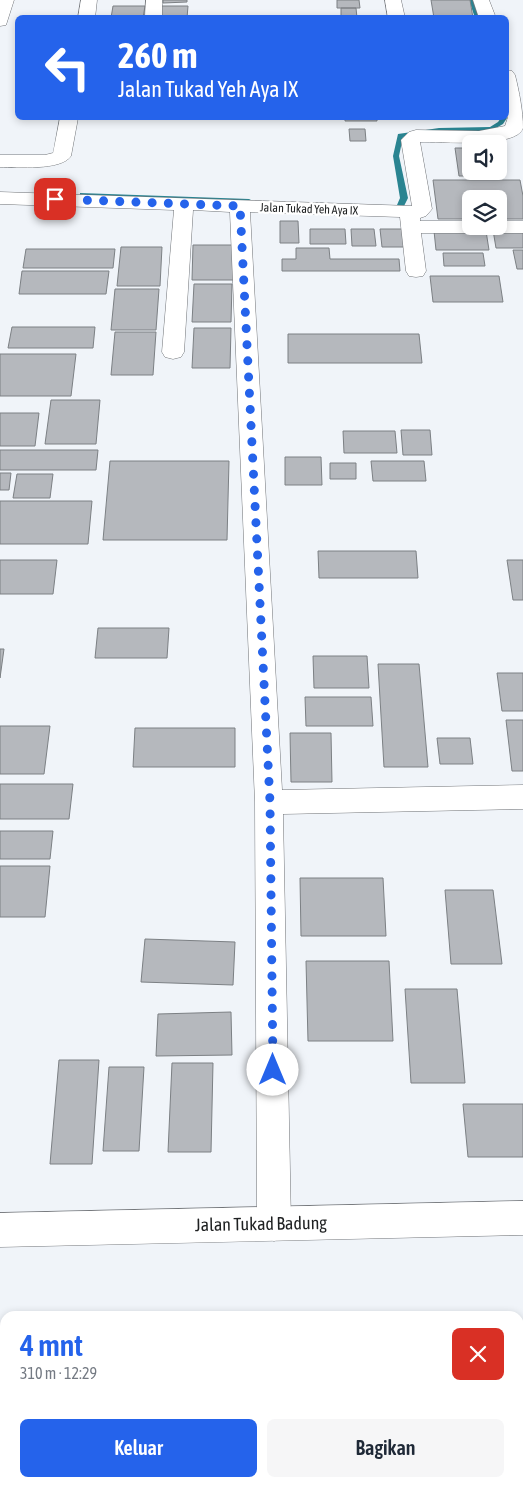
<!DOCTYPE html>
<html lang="id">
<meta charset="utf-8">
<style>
:root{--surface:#fff;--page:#f6f6f7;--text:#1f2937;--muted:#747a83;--accent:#2563eb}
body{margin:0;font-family:"Asap Condensed",sans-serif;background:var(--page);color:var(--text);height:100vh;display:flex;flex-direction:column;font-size:19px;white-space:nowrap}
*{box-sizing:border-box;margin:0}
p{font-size:16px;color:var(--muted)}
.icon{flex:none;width:28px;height:28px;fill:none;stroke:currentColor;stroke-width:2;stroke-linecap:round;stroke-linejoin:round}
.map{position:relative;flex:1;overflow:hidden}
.panel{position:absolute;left:0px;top:1311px;width:524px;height:176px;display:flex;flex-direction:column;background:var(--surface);border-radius:15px 15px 0 0;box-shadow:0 2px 8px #0003}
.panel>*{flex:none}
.top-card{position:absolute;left:15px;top:15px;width:494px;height:105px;border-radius:8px;box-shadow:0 2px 8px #0003;background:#2563eb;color:#fff;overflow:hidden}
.fabs{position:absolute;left:462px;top:135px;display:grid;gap:10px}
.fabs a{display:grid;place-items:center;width:45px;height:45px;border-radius:8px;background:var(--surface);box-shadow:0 2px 8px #0003;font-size:25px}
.pin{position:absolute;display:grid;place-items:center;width:42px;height:42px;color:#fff;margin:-21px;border-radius:10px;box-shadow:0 2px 8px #0006}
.me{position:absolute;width:55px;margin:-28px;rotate:0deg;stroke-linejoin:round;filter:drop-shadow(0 0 4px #0008)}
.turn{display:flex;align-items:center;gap:18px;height:105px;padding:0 20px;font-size:22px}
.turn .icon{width:65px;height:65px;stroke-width:2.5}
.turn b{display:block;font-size:35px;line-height:42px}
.round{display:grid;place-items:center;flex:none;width:52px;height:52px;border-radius:8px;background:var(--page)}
.overview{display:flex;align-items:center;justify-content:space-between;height:85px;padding:0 20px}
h1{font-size:30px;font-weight:600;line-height:38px;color:var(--accent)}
.button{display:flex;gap:10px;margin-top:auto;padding:10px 20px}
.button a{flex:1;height:58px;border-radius:8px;background:var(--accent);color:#fff;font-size:20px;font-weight:600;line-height:58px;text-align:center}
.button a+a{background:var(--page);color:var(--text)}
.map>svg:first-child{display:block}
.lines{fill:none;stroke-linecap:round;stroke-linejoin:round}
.stream{fill:#2a8491;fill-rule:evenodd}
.building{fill:#b5b8bd;stroke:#7c8084}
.street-casing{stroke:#717478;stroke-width:1}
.secondary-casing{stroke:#717478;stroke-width:1}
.street{fill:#fff;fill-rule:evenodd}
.secondary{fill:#fff;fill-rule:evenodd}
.route{stroke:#2563eb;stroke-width:9;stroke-dasharray:0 16.2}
.labels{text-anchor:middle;stroke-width:4.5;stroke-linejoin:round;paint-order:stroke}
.far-street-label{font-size:12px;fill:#1f2122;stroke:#fff}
.near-street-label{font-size:18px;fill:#1f2122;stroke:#fff}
</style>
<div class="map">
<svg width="523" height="1487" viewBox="0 0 523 1487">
<rect width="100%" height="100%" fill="#f0f4f9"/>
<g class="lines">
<path class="stream" d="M469 0H475L481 18H475Z
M506 117 507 118 503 124 491 131 439 132 403 137 399 156 408 198 403 208 385 211V207L397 205 400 198 393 156 398 134 439 128 490 127 498 122 501 118Z
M80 193 249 199 253 201 249 203 83 197H80Z"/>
</g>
<path class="building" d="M163 0H187V2L163 3Z
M337 0H359L360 8H337Z
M431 0H470L473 18H434Z
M113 6H145L143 18H111Z
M158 6H188L187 18H157Z
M341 8H356L357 18H341Z
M345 118H377V121H345Z
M349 129H365L366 141H350Z
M455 148H471V171H491L492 176H459Z
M433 180H520L523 196V219H499V199H471V219H438Z
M280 221H298L299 243H280Z
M310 229H345L346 244H310Z
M351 229H374L376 246H352Z
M380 229H407L409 247H382Z
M493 230H523V248H496Z
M434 231H486L489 250H436Z
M193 245H236L235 280H192Z
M121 247H162L160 286H117Z
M296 248H329L330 259H399L400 271H282V259H296Z
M26 249H115L113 268H23Z
M513 250H523V269H517Z
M443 253H483L485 266H444Z
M22 271H109L106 294H19Z
M430 276H499L503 302H433Z
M194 284H232L231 322H192Z
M115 289H159L156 330H111Z
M12 327H95L93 348H8Z
M194 328H231L230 368H192Z
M115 332H156L153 375H111Z
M288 334H419L422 363H288Z
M0 354H76L71 396H0Z
M51 400H100L96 444H45Z
M0 413H39L35 446H0Z
M401 430H430L432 455H403Z
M343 431H395L397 453H344Z
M0 450H98L96 470H0Z
M285 457H321L322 485H285Z
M110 461H229L227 540H103Z
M371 461H424L426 481H373Z
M330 463H356V479H330Z
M0 473H11L9 490H0Z
M17 474H53L50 498H13Z
M0 501H92L88 544H0Z
M318 551H416L418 578H319Z
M0 560H57L53 594H0Z
M507 560H523V600H513Z
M98 628H169L167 658H95Z
M0 649H4L0 678Z
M313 656H367L369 688H314Z
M378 664H419L428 767H384Z
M497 673H523V711H502Z
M305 697H371L373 726H306Z
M506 720H523V771H512Z
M0 726H50L44 774H0Z
M135 728H235V767H133Z
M290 733H331L332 782H291Z
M437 738H470L473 764H440Z
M0 784H73L69 819H0Z
M0 831H53L50 859H0Z
M0 866H50L45 917H0Z
M300 878H383L386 936H301Z
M445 890H493L502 964H451Z
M145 939 235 942 233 985 141 982Z
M306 961H389L393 1041H308Z
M405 989H457L465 1083H411Z
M231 1012 232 1055 156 1056 158 1014Z
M59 1060H99L92 1164H50Z
M172 1063H213L211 1152H168Z
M109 1067H144L139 1151H103Z
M463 1104H523V1157H468Z
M2 1341H5V1482H50L49 1487H0V1364Z
M519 1414 523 1449V1487H461V1482H519Z
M65 1482H134V1487H65Z
M282 1482H342V1487H282Z"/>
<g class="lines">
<g class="street-casing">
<path id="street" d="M0 0H14L6 25 0 26Z
M81 0H97L95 18H78Z
M146 0H162V18H145Z
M385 0H401L405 18H388Z
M473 0H489L496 18H479Z
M506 70 512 71 515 75C519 91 523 111 523 128 517 149 438 141 420 142L432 209 426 216 420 218V221H471V226H499V221H523V233H421L426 271 423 276 416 277 409 276 406 271 400 217 250 212 282 790 523 785V809L283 814 291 1224 286 1236 274 1241 262 1236 257 1224 255 802 230 212 193 210 184 352 181 357 173 359 165 357 162 352 174 210 0 204V192L412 206 401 140 409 132 416 130 479 131 505 126 508 117Z
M60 118H78L71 156C61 171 17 167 0 167V155H45L53 153Z"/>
</g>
<g class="secondary-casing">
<path id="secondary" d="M523 1201V1235L0 1247V1213Z"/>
</g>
<use href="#street" class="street"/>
<use href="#secondary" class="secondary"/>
</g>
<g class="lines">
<path class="route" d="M55 199 240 206 270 802 273 1070"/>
</g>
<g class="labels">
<g class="far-street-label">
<text transform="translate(309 209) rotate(2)" y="4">Jalan Tukad Yeh Aya IX</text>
</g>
<g class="near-street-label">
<text transform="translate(261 1224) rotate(-1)" y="6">Jalan Tukad Badung</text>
</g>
</g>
</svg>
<div class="fabs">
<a><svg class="icon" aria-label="sound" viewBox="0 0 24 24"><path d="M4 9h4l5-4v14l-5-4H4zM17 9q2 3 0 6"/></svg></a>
<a><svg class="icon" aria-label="layers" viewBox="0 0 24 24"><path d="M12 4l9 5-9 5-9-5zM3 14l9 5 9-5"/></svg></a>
</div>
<div class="pin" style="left:55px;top:199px;background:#d93025"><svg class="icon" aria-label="arrive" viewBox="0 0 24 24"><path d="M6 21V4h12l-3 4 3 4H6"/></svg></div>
<svg class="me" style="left:273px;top:1070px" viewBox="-20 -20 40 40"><circle r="19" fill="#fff"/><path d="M0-13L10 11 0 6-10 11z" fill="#2563eb"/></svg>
<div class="top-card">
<div class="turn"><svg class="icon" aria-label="left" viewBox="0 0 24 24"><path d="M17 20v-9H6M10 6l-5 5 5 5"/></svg><div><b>260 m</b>Jalan Tukad Yeh Aya IX</div></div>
</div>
<section class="panel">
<div class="overview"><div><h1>4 mnt</h1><p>310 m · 12:29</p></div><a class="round" style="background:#d93025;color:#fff"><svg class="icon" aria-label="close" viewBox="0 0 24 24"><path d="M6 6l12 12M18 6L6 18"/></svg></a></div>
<div class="button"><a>Keluar</a><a>Bagikan</a></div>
</section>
</div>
